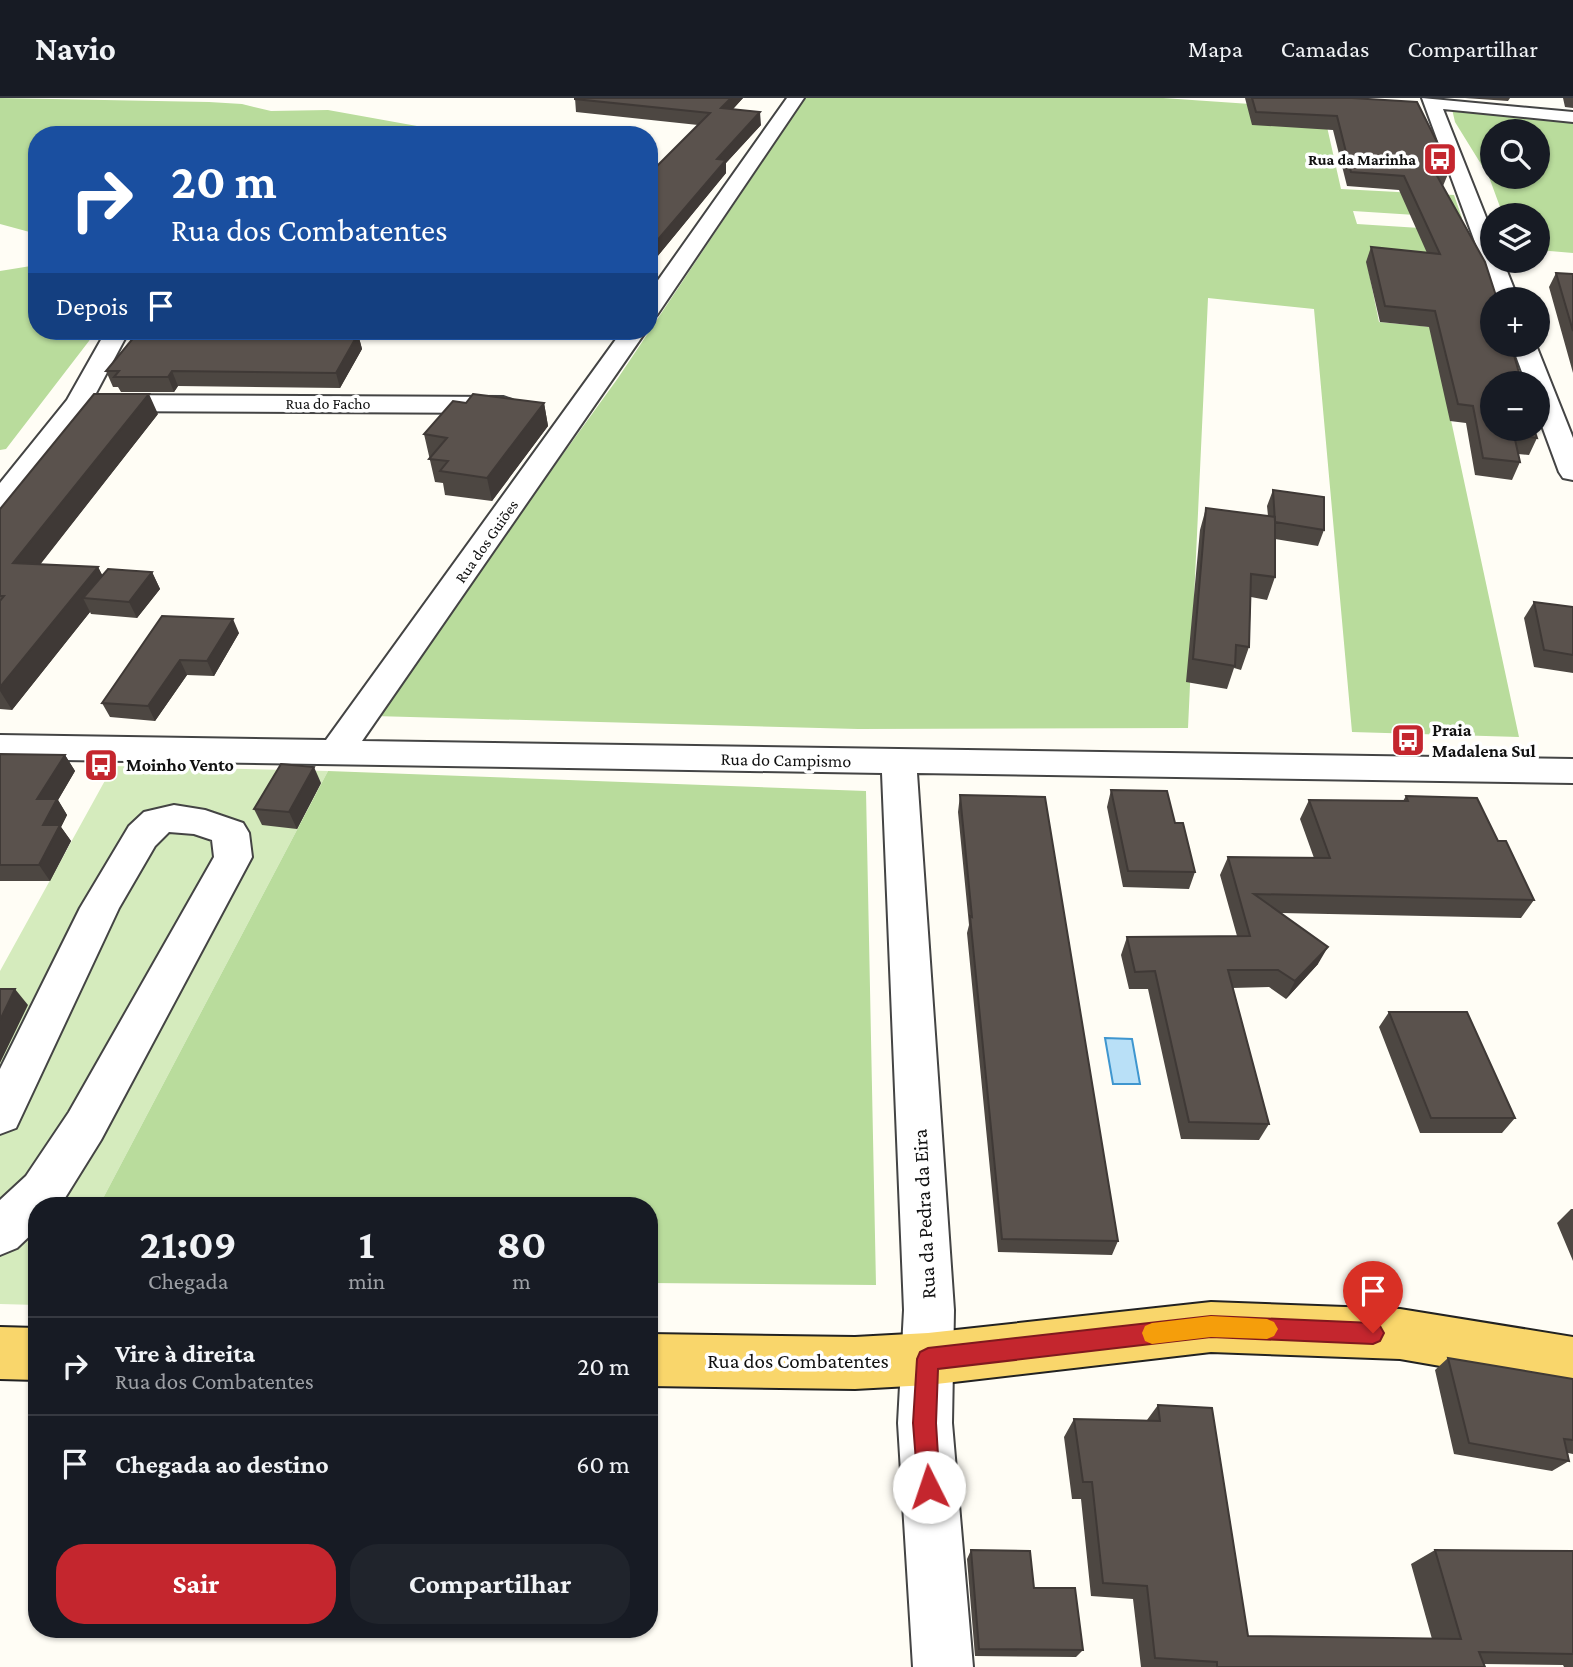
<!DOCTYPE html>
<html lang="pt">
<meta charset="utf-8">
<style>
:root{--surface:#171b24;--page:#20242c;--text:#f1f3f6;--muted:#9ea1a6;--line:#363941;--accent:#c4262e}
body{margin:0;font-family:"Crimson Pro",serif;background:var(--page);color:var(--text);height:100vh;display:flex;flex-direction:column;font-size:26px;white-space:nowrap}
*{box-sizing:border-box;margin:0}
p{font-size:23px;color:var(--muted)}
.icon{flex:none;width:38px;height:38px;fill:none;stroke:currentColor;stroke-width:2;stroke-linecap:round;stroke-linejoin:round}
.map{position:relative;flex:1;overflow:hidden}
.drawer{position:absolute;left:28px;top:1099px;width:630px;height:441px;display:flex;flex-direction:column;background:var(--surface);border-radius:28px;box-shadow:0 2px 5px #0004}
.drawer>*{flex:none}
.hud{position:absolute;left:28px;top:28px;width:630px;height:214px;border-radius:28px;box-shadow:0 2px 5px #0004;background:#1a4fa0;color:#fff;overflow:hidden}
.buttons{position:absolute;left:1480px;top:21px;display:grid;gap:14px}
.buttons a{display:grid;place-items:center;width:70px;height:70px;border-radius:50%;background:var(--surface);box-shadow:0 2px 5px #0004;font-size:35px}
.pin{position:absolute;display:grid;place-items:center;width:60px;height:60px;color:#fff;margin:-72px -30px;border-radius:50% 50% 50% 0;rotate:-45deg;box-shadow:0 0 7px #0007}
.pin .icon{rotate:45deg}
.me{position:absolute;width:77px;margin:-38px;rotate:356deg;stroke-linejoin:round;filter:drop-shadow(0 0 5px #0008)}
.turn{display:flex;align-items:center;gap:24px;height:147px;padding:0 28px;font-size:32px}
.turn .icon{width:91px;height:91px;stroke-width:2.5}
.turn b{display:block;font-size:49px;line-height:60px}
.then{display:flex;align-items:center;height:66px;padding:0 28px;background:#0003;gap:14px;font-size:26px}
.eta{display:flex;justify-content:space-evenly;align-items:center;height:119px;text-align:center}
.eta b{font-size:42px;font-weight:700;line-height:49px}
.cta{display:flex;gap:14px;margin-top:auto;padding:14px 28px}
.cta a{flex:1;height:80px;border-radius:28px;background:var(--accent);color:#fff;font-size:28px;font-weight:700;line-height:80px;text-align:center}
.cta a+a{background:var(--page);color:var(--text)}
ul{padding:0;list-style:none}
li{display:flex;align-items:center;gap:21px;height:98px;padding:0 28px;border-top:2px solid var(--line)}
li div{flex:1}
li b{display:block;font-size:26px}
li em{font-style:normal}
header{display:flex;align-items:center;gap:42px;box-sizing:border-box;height:98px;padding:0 35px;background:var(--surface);border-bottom:2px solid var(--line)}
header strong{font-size:33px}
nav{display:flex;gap:38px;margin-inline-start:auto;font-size:24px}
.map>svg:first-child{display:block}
.green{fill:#d5ebbd}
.forest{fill:#b9dc9c;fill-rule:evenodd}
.water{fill:#b9e0f7;stroke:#3f96cf;stroke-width:2}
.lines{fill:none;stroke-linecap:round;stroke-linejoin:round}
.minor-casing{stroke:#444;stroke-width:4}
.major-casing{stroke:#222;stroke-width:4}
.minor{fill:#fff;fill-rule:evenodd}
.major{fill:#f9d66b;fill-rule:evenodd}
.wall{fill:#4d4742}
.shaded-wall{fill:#3f3936}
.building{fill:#5a524d;stroke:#3f3936;stroke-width:2}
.route{fill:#c4262e;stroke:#7f191e;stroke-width:2}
.slow{fill:#f59e0b}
.labels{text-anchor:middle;stroke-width:7;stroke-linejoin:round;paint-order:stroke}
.far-poi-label{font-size:16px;font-weight:bold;fill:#111;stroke:#fff;text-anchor:end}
.far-street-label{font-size:16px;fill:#111;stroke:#fff}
.poi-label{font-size:18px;font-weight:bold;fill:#111;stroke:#fff;text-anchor:start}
.street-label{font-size:18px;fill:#111;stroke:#fff}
.near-street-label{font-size:21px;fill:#111;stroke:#fff}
</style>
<header>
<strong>Navio</strong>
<nav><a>Mapa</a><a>Camadas</a><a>Compartilhar</a></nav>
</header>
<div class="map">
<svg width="1573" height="1569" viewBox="0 0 1573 1569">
<rect width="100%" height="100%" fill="#fffdf5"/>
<path class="green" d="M113 668 328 673 99 1108H37V1207L0 1206V873Z"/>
<path class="forest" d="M0 0 209 4 242 6 271 13 328 12 467 37H37V136L0 126Z
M805 0H1163L1323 11 1341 91 1454 97 1462 120 1353 113 1357 126 1467 133 1481 174 1367 165 1379 224 1431 229 1519 639 1352 634 1314 211 1208 200 1188 630 858 631 374 618 618 280Z
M1452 11 1573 23V155L1538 152V117H1503L1489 79 1455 24ZM1493 33H1538V79H1493Z
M37 167V233H94L89 243 6 351 0 352V173Z
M328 673 866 693 876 1187 649 1185V1108H99Z"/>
<path class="water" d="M1105 940 1132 941 1140 986H1113Z"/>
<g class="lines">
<g class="minor-casing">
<path id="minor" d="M787 0H804L657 217 649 219V195Z
M1422 0 1573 14V24L1443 11 1493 137V163H1503L1518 201H1496Z
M106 233H129L95 297 503 299 512 302 516 307 512 312 503 315 85 313 10 409 0 411V385L67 302Z
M622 233H646L362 643 1573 661V685L917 675 954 1212 952 1325 973 1569H913L898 1325 904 1212 882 675 0 661V637L326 642Z
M1512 247H1536L1573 340V382L1563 380 1559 374 1538 317V285H1526Z
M174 707 205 712 243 725 249 735 252 759 101 1042 60 1108H37V1131L17 1150 0 1157V1102L26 1078 69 1014 214 759 212 742 194 736 169 734 155 748 119 810 16 1030 0 1036V971L80 810 129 728 144 714Z"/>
</g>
<g class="major-casing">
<path id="major" d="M1211 1204 1400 1211 1573 1239V1291L1400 1261 1211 1254 928 1287 855 1291 649 1288V1236L855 1239 928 1235Z
M0 1229 37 1230V1282L0 1281Z"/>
</g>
<use href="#minor" class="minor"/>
<use href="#major" class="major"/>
</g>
<path class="wall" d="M575 0H743L733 11 761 27 726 65V75L652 165V171L649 174V76L698 27 576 14Z
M1245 0H1352L1445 60 1443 66 1448 76 1443 88 1537 340 1529 357 1518 356 1520 364 1512 382 1475 377 1466 325 1450 323 1429 229 1380 224 1366 164 1371 149 1427 155 1399 92 1347 88 1333 32 1252 27Z
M1465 0H1510L1508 3Z
M1563 0H1573V10L1565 9Z
M1556 175 1573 176V275L1549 189Z
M340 233 339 236H358L362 251 340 290 178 288 174 294H121L118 289H113L106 273Z
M466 305H544L548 328 492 403 445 397 443 385 435 384 424 336Z
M158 316 40 466 98 469 102 477 152 474 160 491 137 520 91 516 90 514 12 612 0 611V411Z
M1273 392 1324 432 1318 448 1275 441V479L1267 502 1251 499 1249 549 1241 572 1234 570 1227 591 1186 584 1200 432 1206 410 1268 418 1267 408Z
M1534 504 1573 509V575L1534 569 1524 520Z
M162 518 239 535 214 578 187 577 155 623 110 619 102 605Z
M0 656 65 657 75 673 58 702 67 717 61 729 71 743 50 783H0Z
M321 685 297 731 262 727 254 711Z
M1111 692 1175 725 1195 774 1189 791 1123 789 1107 709Z
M960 697 1118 1143 1112 1157 998 1154 967 835 969 827 958 714Z
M1406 698 1498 743 1534 802 1521 820 1281 815 1318 866 1286 901 1269 889 1232 890 1269 1026 1259 1042 1181 1041 1148 891H1129L1121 857 1127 839 1237 838 1220 777 1228 759 1314 760 1300 721 1309 702 1403 703Z
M1389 914 1515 1020 1502 1035H1420L1379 929Z
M1571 1111H1573V1163L1557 1125Z
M1448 1260 1573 1281V1356L1568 1355 1569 1363 1552 1373 1454 1356 1435 1272Z
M1158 1307 1248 1538 1432 1541 1411 1466 1435 1452 1573 1453V1569H1564L1563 1567 1483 1566 1485 1569H1141L1133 1501 1091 1498 1081 1401H1072L1064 1339 1074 1321 1147 1322Z
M971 1452 1083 1552 1076 1559 975 1558 967 1461Z"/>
<path class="shaded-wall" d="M731 0H743L722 23 721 10Z
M760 14 761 27 726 65V75L652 165V171L649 174V152L717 61Z
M331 233H340L334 251 329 236Z
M358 236 362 251 340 290 336 275Z
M172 273 178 288 174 294 168 279Z
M149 296 158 316 25 486 13 465Z
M544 305 548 328 492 403 487 380Z
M98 469 109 490 83 500 90 514 12 612 0 593V589Z
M152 474 160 491 137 520 129 504Z
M233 521 239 535 214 578 207 563Z
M180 562 187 577 155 623 148 608Z
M65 657 75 673 58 702 67 717 61 729 71 743 50 783 39 767 37 701Z
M314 669 321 685 297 731 289 714Z
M1328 849 1318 866 1286 901 1295 883Z
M15 891 28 907 0 965V922Z"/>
<path class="building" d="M575 0H731L721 10 760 14 717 61 726 62 649 152V76L710 15 575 1Z
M1252 0H1352L1417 4 1445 60H1440L1448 76H1436L1485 164 1497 201H1493V247H1511L1522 285H1493V331H1534L1537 340 1514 337 1520 364 1483 360 1473 308 1458 306 1435 213 1385 208 1371 149 1440 156 1404 78 1351 74 1337 18 1256 14Z
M1556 175 1573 176V233Z
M139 233H331L329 236H358L336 275 172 273 168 279H114L119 273H106Z
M94 296H149L13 465 98 469 0 589V503L4 498H0V411Z
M473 296 544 305 487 380 440 373 448 363 429 361 447 340 424 336 453 303 466 305Z
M1273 392 1324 399V432L1275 424Z
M1206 410 1275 419V479L1251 476 1249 549 1236 547 1235 568 1193 561Z
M108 471 152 474 129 504 83 500Z
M1534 504 1573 509V557L1544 552Z
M162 518 233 521 207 563 180 562 148 608 102 605Z
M0 656 65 657 37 701H57L43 727H60L39 767H0Z
M281 666 314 669 289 714 254 711Z
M1111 692 1167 693 1175 725H1183L1195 774 1128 773Z
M960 697 1045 699 1118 1143 1002 1141 970 818 972 819Z
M1406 698 1477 700 1498 743H1506L1534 802 1254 796 1328 849 1295 883 1278 872H1228L1269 1026 1189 1024 1155 873 1135 874 1127 839 1250 838 1228 759 1330 760 1309 702 1408 703Z
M0 891H15L0 922Z
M1389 914H1467L1515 1020H1431Z
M1448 1260 1573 1281V1342L1564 1341 1569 1363 1469 1345Z
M1158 1307 1212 1310 1248 1538 1461 1541 1435 1452 1573 1453V1556L1479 1554 1485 1569H1217V1564L1155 1560 1147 1488 1103 1485 1092 1384H1083L1074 1321 1160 1323Z
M971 1452 1030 1453 1034 1490H1075L1083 1552 979 1551Z"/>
<path class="route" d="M1211 1218 1373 1225 1380 1228 1384 1235 1380 1243 1373 1246 1211 1239 938 1271 936 1325 940 1389 937 1397 929 1400 921 1397 918 1389 913 1325 917 1261 920 1254 928 1250Z"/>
<path class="slow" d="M1211 1218 1267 1221 1274 1224 1278 1231 1274 1238 1267 1241 1211 1239 1152 1246 1145 1243 1142 1235 1145 1228 1152 1225Z"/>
<defs>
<g id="bus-square" transform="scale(1.75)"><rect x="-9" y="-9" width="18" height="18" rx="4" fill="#c4262e" stroke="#fff"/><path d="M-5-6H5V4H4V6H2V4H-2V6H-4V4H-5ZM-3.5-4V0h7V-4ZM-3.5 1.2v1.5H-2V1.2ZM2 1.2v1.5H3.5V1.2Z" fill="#fff"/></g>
</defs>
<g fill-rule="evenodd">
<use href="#bus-square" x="1440" y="61"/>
<use href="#bus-square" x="1408" y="642"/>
<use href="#bus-square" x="101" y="667"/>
</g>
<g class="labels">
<g class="far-poi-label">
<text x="1416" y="67">Rua da Marinha</text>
</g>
<g class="far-street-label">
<text x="328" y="311">Rua do Facho</text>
<text transform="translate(486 443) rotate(-55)" y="6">Rua dos Guiões</text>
</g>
<g class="poi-label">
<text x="1432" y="638">Praia<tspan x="1432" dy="21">Madalena Sul</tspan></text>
<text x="126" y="673">Moinho Vento</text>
</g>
<g class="street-label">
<text transform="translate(786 662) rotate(1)" y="6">Rua do Campismo</text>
</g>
<g class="near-street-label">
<text transform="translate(924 1116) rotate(-93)" y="7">Rua da Pedra da Eira</text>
<text x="798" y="1270">Rua dos Combatentes</text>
</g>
</g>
</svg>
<div class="buttons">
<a><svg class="icon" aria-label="search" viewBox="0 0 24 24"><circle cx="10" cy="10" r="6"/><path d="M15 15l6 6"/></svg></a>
<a><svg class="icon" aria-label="layers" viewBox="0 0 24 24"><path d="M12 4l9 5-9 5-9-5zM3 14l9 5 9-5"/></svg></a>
<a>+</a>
<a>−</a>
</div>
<div class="pin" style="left:1373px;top:1235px;background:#d93025"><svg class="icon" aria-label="arrive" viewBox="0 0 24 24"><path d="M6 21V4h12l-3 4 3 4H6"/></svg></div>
<svg class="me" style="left:929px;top:1389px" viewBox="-20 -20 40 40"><circle r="19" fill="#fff"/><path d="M0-13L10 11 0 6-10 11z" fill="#c4262e"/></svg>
<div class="hud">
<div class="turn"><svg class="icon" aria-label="right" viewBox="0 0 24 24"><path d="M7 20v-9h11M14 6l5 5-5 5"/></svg><div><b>20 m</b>Rua dos Combatentes</div></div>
<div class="then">Depois<svg class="icon" aria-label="arrive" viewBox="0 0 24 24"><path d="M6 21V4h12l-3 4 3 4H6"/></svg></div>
</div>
<section class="drawer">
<div class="eta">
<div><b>21:09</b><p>Chegada</p></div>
<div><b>1</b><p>min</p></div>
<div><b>80</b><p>m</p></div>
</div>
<ul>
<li><svg class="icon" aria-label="right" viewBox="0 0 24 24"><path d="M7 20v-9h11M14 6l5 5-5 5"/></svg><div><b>Vire à direita</b><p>Rua dos Combatentes</p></div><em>20 m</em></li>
<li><svg class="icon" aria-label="arrive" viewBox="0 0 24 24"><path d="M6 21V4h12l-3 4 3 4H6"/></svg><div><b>Chegada ao destino</b></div><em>60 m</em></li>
</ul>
<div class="cta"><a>Sair</a><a>Compartilhar</a></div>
</section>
</div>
